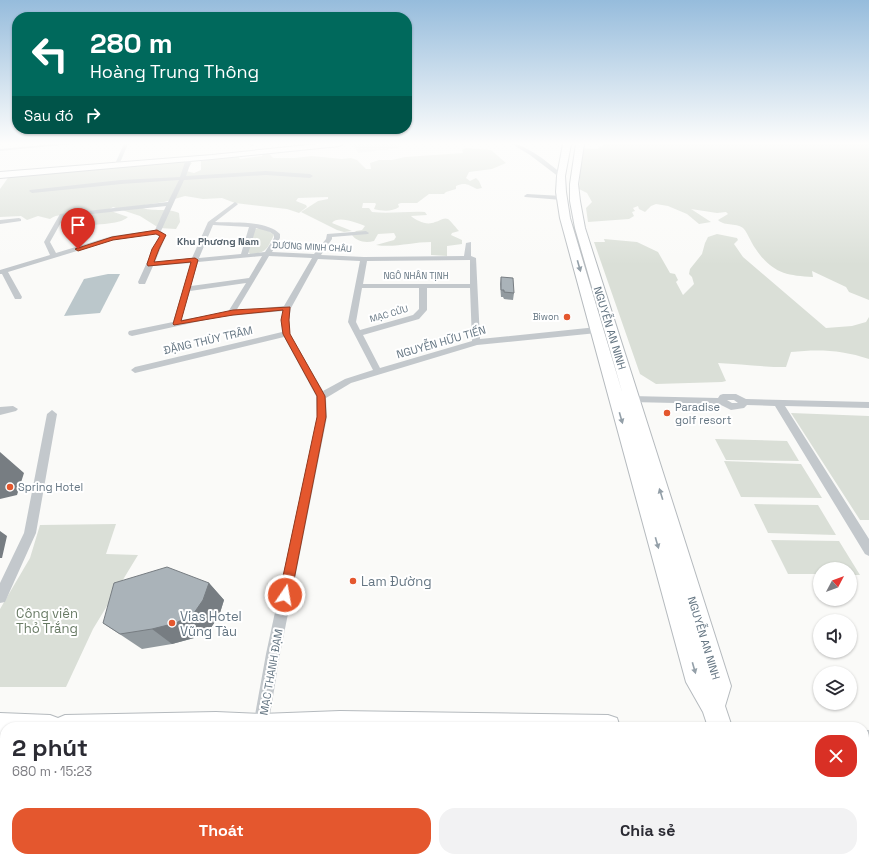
<!DOCTYPE html>
<html lang="vi">
<meta charset="utf-8">
<style>
:root{--surface:#fff;--page:#f2f2f3;--text:#2b2b33;--muted:#7c7c81;--accent:#e4572e}
body{margin:0;font-family:"Space Grotesk",sans-serif;background:var(--page);color:var(--text);height:100vh;display:flex;flex-direction:column;font-size:15px;white-space:nowrap}
*{box-sizing:border-box;margin:0}
p{font-size:13px;color:var(--muted)}
.icon{flex:none;width:22px;height:22px;fill:none;stroke:currentColor;stroke-width:2;stroke-linecap:round;stroke-linejoin:round}
.map{position:relative;flex:1;overflow:hidden}
.sheet{position:absolute;left:0px;top:722px;width:869px;height:140px;display:flex;flex-direction:column;background:var(--surface);border-radius:16px 16px 0 0;box-shadow:0 1px 3px #0004}
.sheet>*{flex:none}
.hud{position:absolute;left:12px;top:12px;width:400px;height:122px;border-radius:16px;box-shadow:0 1px 3px #0004;background:#00695c;color:#fff;overflow:hidden}
.needle{width:26px;rotate:49deg}
.buttons{position:absolute;left:813px;top:562px;display:grid;gap:8px}
.buttons a{display:grid;place-items:center;width:44px;height:44px;border-radius:50%;background:var(--surface);box-shadow:0 1px 3px #0004;font-size:20px}
.pin{position:absolute;display:grid;place-items:center;width:34px;height:34px;color:#fff;margin:-41px -17px;border-radius:50% 50% 50% 0;rotate:-45deg;box-shadow:0 0 4px #0007}
.pin .icon{rotate:45deg}
.me{position:absolute;width:44px;margin:-22px;rotate:12deg;stroke-linejoin:round;filter:drop-shadow(0 0 3px #0008)}
.turn{display:flex;align-items:center;gap:14px;height:84px;padding:0 12px;font-size:18px}
.turn .icon{width:52px;height:52px;stroke-width:2.5}
.turn b{display:block;font-size:28px;line-height:34px}
.then{display:flex;align-items:center;height:38px;padding:0 12px;background:#0003;gap:8px;font-size:15px}
.round{display:grid;place-items:center;flex:none;width:42px;height:42px;border-radius:16px;background:var(--page)}
.headline{display:flex;align-items:center;justify-content:space-between;height:68px;padding:0 12px}
h1{font-size:24px;font-weight:700;line-height:30px}
.primary-button{display:flex;gap:8px;margin-top:auto;padding:8px 12px}
.primary-button a{flex:1;height:46px;border-radius:16px;background:var(--accent);color:#fff;font-size:16px;font-weight:700;line-height:46px;text-align:center}
.primary-button a+a{background:var(--page);color:var(--text)}
.map>svg:first-child{display:block}
.built{fill:#e8e9e9}
.green{fill:#dadfd7}
.water{fill:#bbc7cb}
.lines{fill:none;stroke-linecap:round;stroke-linejoin:round}
.primary-casing{stroke:#b5babe;stroke-width:2}
.street{fill:#c3c8cc;fill-rule:evenodd}
.primary{fill:#fff;fill-rule:evenodd}
.wall{fill:#929a9f}
.shaded-wall{fill:#777d82}
.building{fill:#aab3b9;stroke:#777d82}
.oneway{fill:#939fa8}
.route{fill:#e4572e;stroke:#94391e}
.poi-dot{fill:#e4572e;stroke:#fff;stroke-width:1.5}
.labels{text-anchor:middle;stroke-width:4;stroke-linejoin:round;paint-order:stroke}
.far-street-label{font-size:9px;fill:#657683;stroke:#fff}
.far-poi-label{font-size:9px;fill:#657683;stroke:#fff;text-anchor:end}
.far-neighbourhood-label{font-size:10px;font-weight:bold;fill:#57646e;stroke:#fff}
.street-label{font-size:11px;fill:#657683;stroke:#fff}
.poi-label{font-size:11px;fill:#657683;stroke:#fff;text-anchor:start}
.near-poi-label{font-size:13px;fill:#657683;stroke:#fff;text-anchor:start}
.near-park-label{font-size:13px;fill:#687a64;stroke:#fff}
</style>
<div class="map">
<svg width="869" height="862" viewBox="0 0 869 862">
<rect width="100%" height="100%" fill="#fafaf8"/>
<path class="built" d="M353 144H397L399 148 358 153Z"/>
<path class="green" d="M605 144H869V300L849 292 846 287 812 271 813 277C785 276 771 272 755 248 751 242 748 234 744 229 738 222 725 227 718 220L728 214 726 212 717 213 691 209 711 222 699 224 687 214 668 206 656 204 651 206 645 212 639 209 638 206 633 208 635 211 632 212 634 216 629 219 588 222 586 208 592 202 587 193 579 189 582 148 597 149Z
M466 148 491 150 506 163 492 169 469 172 466 178 470 181 476 178 479 181 482 188 477 189C468 185 466 182 456 186V189L446 192 444 194H429L417 203H401L398 204 399 207C392 212 382 211 374 209L376 204 375 203H363L362 208H369L372 212C390 214 407 211 425 212L427 215 411 216C417 221 427 226 435 222 440 221 443 217 448 219 450 220 457 229 459 231L452 233 451 235 462 240V244L447 246V256L431 255V242C412 242 395 248 376 245L394 240 396 237 394 233 378 234 374 241C366 243 357 242 352 235L356 231 362 230 365 226C357 223 338 215 332 223L352 231 344 232 337 230 301 212 318 201 328 199V197L298 198 296 201 306 205 307 207 299 213 287 209 235 203 222 198 203 199 185 196 164 202 138 206C150 213 166 207 179 213L180 222 176 229 159 228 140 216 113 207 108 210 128 217C119 226 91 223 79 227L74 224 72 217C64 215 57 214 50 219L38 216 27 220 21 216 0 217V189L10 175 186 161 192 163 186 171 194 173 201 170V161L238 156 240 159 262 156 263 154 269 153 272 157 274 158H295L312 156 342 159 351 158 357 160 366 169H371L370 163 379 160H392L405 157 463 153 462 150Z
M260 228 266 229 274 235C267 249 267 253 250 254L248 252 255 229Z
M717 234 737 238 738 240 734 244 743 257 826 328 852 326 866 322 869 317V359C842 350 819 349 791 352L786 367C762 367 741 364 718 363L726 381 722 382 656 384 640 374 594 242H605L604 239 637 242 658 252 670 273 675 274 678 280 676 282 683 295 694 284 692 277 689 274 690 269 702 254 705 243 708 237Z
M791 413 869 416V520H860Z
M715 439 787 441 799 461 726 460Z
M724 461 801 464 822 498 741 497Z
M754 504 818 505 836 535 768 533Z
M116 524 106 554 138 555 93 629 66 687H0V609L30 558 40 525Z
M771 540 839 541 860 575H850V569H820V574H788Z"/>
<path class="water" d="M108 274H120L100 313 64 316 84 279Z"/>
<g class="lines">
<g class="primary-casing">
<path id="primary" d="M317 144H343L339 146 212 159 0 178V172L212 155Z
M563 144H571L565 176 566 192 570 218 623 395 575 228 570 201V184L576 144H584L578 184 580 201 585 228 731 686 725 706 732 727H708L703 712 686 682 560 218 556 192 557 176Z
M340 711 608 715 617 718 620 727H5V737H0V713L50 715 58 718 65 715 216 712 261 714Z"/>
</g>
<path class="street" d="M54 144H72L0 151V149Z
M124 144H128L119 165 114 166Z
M250 144H254V145L252 146Z
M512 144C526 144 553 166 564 176L559 177 530 155Z
M189 157 192 159 186 176 266 171 310 174 313 176 310 178 266 175 184 180 161 231 166 235 155 262 192 258 208 222 235 202 238 204 237 205 215 222C233 223 267 220 280 234V238L272 252 314 254 326 239 327 234 366 231 369 233 368 234 332 237V239L321 255 364 257 464 256 466 243 471 242V256L476 258 480 339 597 327 601 330 597 333 477 345 351 383 326 398 327 417 280 654 268 727 253 726 266 654 317 417 316 396 284 337 135 373 131 370 135 367 282 332 281 320 283 311 219 317 132 336 129 335 128 333 129 331 173 322 191 263 153 266 145 284H139L138 282 159 236 156 234 113 240 8 272 22 297 21 299H15L2 274H0V270L50 255 44 242 60 214 168 202 179 180 121 184 32 193 29 191 30 190 121 180 180 177 186 159ZM166 206 155 230 112 236 56 253 50 242 64 217ZM213 225 249 227 241 254 199 258ZM256 228 270 232 274 235V238L265 252 248 254ZM262 256 249 278 191 286 198 262ZM269 256 312 258 284 306 236 311ZM318 259 360 261 348 322 373 370 345 379 323 391 290 334 289 320 291 308ZM470 260V284H363L367 261ZM246 283 228 312 181 320 190 291ZM362 288H419V309L413 315 360 330 356 322ZM427 288H470L472 341 380 368 363 335 419 319 427 310Z
M527 194 562 196 565 198 562 200 525 197 524 196Z
M19 218 21 219V221L0 224V220Z
M723 394H736L746 399 869 402V408L785 406 869 539V556L865 554 775 406 747 405 744 408 731 410 719 404 631 402 626 399 631 396 718 398 720 395ZM727 400H734L738 403H732Z
M13 406 18 409 16 411 0 415V407Z
M52 410 57 414 36 533 5 602 0 603V583L24 533 47 414Z
M864 730H869V746H864Z"/>
<use href="#primary" class="primary"/>
</g>
<path class="wall" d="M501 277 514 293 513 300 504 299 503 297H501L500 284Z
M209 583 224 600 219 616 210 629 194 638 172 644 142 649 103 623Z"/>
<path class="shaded-wall" d="M0 452 24 473 17 495 0 499Z
M0 531 7 536 2 558H0Z
M209 583 224 600 219 616 210 629 194 638 172 644 152 629Z"/>
<path class="building" d="M501 277 513 278 514 293 504 292V290H501Z
M167 567 209 583 203 600 194 613 176 623 152 629 120 634 103 623 114 583Z"/>
<defs><path id="oneway-solid" d="M-6-.8H1V-3.2L6.5 0L1 3.2V.8H-6Z"/></defs>
<g class="oneway">
<use href="#oneway-solid" transform="translate(579 266) rotate(74)"/>
<use href="#oneway-solid" transform="translate(621 418) rotate(74)"/>
<use href="#oneway-solid" transform="translate(661 494) rotate(-107)"/>
<use href="#oneway-solid" transform="translate(657 543) rotate(74)"/>
<use href="#oneway-solid" transform="translate(694 668) rotate(74)"/>
</g>
<linearGradient id="sky" x2="0" y2="1"><stop stop-color="#96bcdc"/><stop offset="0.54" stop-color="#fdfdfc"/><stop offset="1" stop-color="#fdfdfc" stop-opacity="0"/></linearGradient>
<rect width="869" height="265" fill="url(#sky)"/>
<path class="route" d="M157 230 166 235 159 249 154 262 195 258 198 260 181 321 233 310 290 307 289 320 290 334 325 396 326 417 291 595 289 599 285 601 281 599 279 595 317 417V396L283 334 281 320 283 310 233 315 174 325 173 324 191 262 148 266 147 264 152 249 160 236 156 234 113 240 78 251 75 249 112 237Z"/>
<g class="poi-dot">
<circle cx="567" cy="317" r="4"/>
<circle cx="667" cy="413" r="4"/>
<circle cx="10" cy="487" r="4"/>
<circle cx="353" cy="581" r="4"/>
<circle cx="172" cy="623" r="4"/>
</g>
<g class="labels">
<g class="far-street-label">
<text transform="translate(312 247) rotate(3)" y="3">DƯƠNG MINH CHÂU</text>
<text x="416" y="279">NGÔ NHÂN TỊNH</text>
<text transform="translate(389 314) rotate(-16)" y="3">MẠC CỬU</text>
</g>
<g class="far-poi-label">
<text x="559" y="320">Biwon</text>
</g>
<g class="far-neighbourhood-label">
<text x="218" y="245">Khu Phương Nam</text>
</g>
<g class="street-label">
<text transform="translate(610 328) rotate(73)" y="4">NGUYỄN AN NINH</text>
<text transform="translate(208 340) rotate(-13)" y="4">ĐẶNG THÙY TRÂM</text>
<text transform="translate(441 342) rotate(-16)" y="4">NGUYỄN HỮU TIẾN</text>
<text transform="translate(704 638) rotate(73)" y="4">NGUYỄN AN NINH</text>
<text transform="translate(271 672) rotate(-80)" y="4">MẠC THANH ĐẠM</text>
</g>
<g class="poi-label">
<text x="675" y="411">Paradise<tspan x="675" dy="13">golf resort</tspan></text>
<text x="18" y="491">Spring Hotel</text>
</g>
<g class="near-poi-label">
<text x="361" y="586">Lam Đường</text>
<text x="180" y="621">Vias Hotel<tspan x="180" dy="15">Vũng Tàu</tspan></text>
</g>
<g class="near-park-label">
<text x="47" y="618">Công viên<tspan x="47" dy="15">Thỏ Trắng</tspan></text>
</g>
</g>
</svg>
<div class="buttons">
<a><svg class="needle" viewBox="-14 -14 28 28"><path d="M0-13l5 13h-10z" fill="#e53935"/><path d="M0 13l5-13h-10z" fill="#7c7c81"/></svg></a>
<a><svg class="icon" aria-label="sound" viewBox="0 0 24 24"><path d="M4 9h4l5-4v14l-5-4H4zM17 9q2 3 0 6"/></svg></a>
<a><svg class="icon" aria-label="layers" viewBox="0 0 24 24"><path d="M12 4l9 5-9 5-9-5zM3 14l9 5 9-5"/></svg></a>
</div>
<div class="pin" style="left:78px;top:249px;background:#d93025"><svg class="icon" aria-label="arrive" viewBox="0 0 24 24"><path d="M6 21V4h12l-3 4 3 4H6"/></svg></div>
<svg class="me" style="left:285px;top:595px" viewBox="-20 -20 40 40"><circle r="17" fill="#e4572e" stroke="#fff" stroke-width="3"/><path d="M0-11L8 9 0 5-8 9z" fill="#fff"/></svg>
<div class="hud">
<div class="turn"><svg class="icon" aria-label="left" viewBox="0 0 24 24"><path d="M17 20v-9H6M10 6l-5 5 5 5"/></svg><div><b>280 m</b>Hoàng Trung Thông</div></div>
<div class="then">Sau đó<svg class="icon" aria-label="right" viewBox="0 0 24 24"><path d="M7 20v-9h11M14 6l5 5-5 5"/></svg></div>
</div>
<section class="sheet">
<div class="headline"><div><h1>2 phút</h1><p>680 m · 15:23</p></div><a class="round" style="background:#d93025;color:#fff"><svg class="icon" aria-label="close" viewBox="0 0 24 24"><path d="M6 6l12 12M18 6L6 18"/></svg></a></div>
<div class="primary-button"><a>Thoát</a><a>Chia sẻ</a></div>
</section>
</div>
